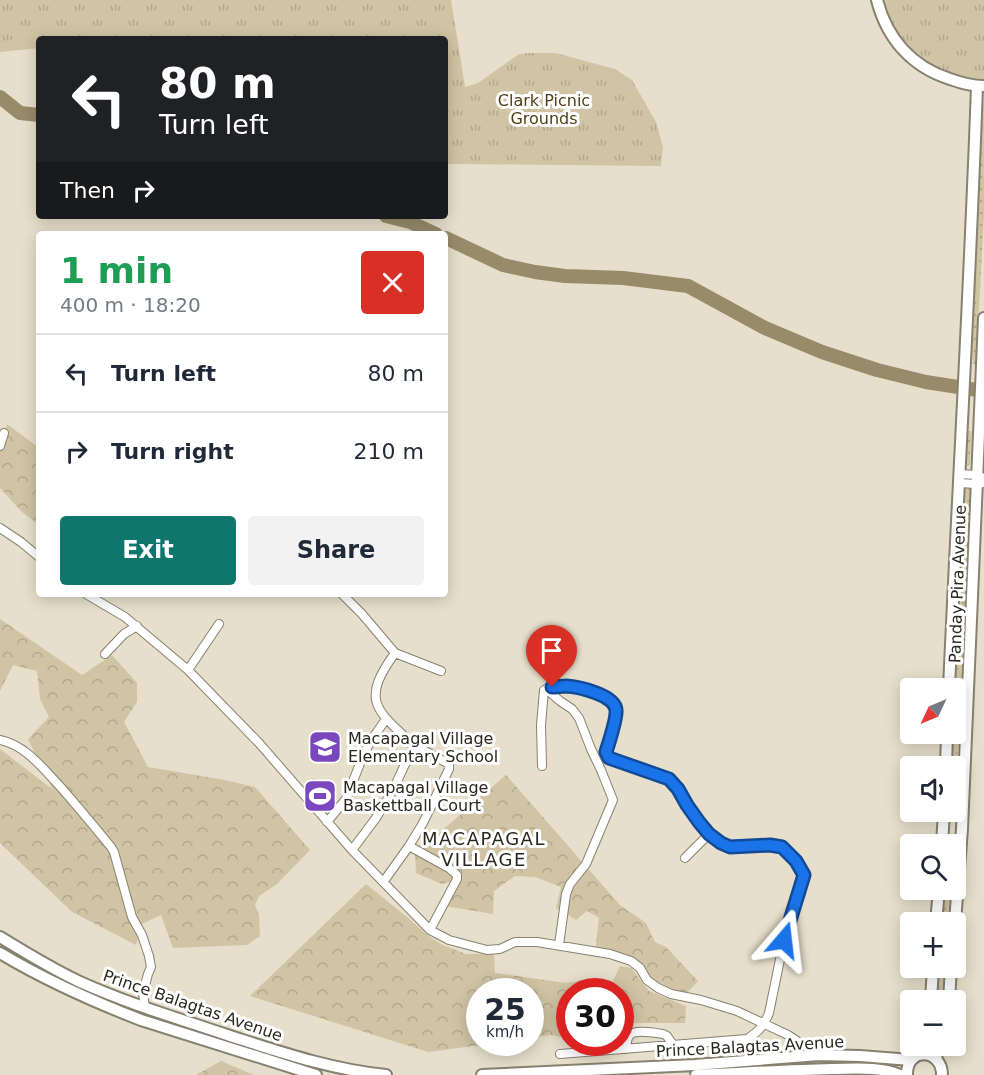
<!DOCTYPE html>
<meta charset="utf-8">
<style>
:root{--surface:#fff;--page:#f2f2f3;--text:#1f2937;--muted:#747a83;--line:#e0e1e3;--accent:#0f766e}
body{margin:0;font-family:"DejaVu Sans",sans-serif;background:var(--page);color:var(--text);height:100vh;display:flex;flex-direction:column;font-size:22px;white-space:nowrap}
*{box-sizing:border-box;margin:0}
p{font-size:20px;color:var(--muted)}
.icon{flex:none;width:33px;height:33px;fill:none;stroke:currentColor;stroke-width:2;stroke-linecap:round;stroke-linejoin:round}
.map{position:relative;flex:1;overflow:hidden}
.sheet{position:absolute;left:36px;top:231px;width:412px;height:366px;display:flex;flex-direction:column;background:var(--surface);border-radius:6px;box-shadow:0 3px 15px #0003}
.sheet>*{flex:none}
.top-card{position:absolute;left:36px;top:36px;width:412px;height:183px;border-radius:6px;box-shadow:0 3px 15px #0003;background:#202124;color:#fff;overflow:hidden}
.needle{width:39px;rotate:226deg}
.tools{position:absolute;left:900px;top:678px;display:grid;gap:12px}
.tools a{display:grid;place-items:center;width:66px;height:66px;border-radius:6px;background:var(--surface);box-shadow:0 3px 15px #0003;font-size:30px}
.speed{position:absolute;left:466px;top:978px;display:flex;gap:12px;font-size:30px;font-weight:700;text-align:center}
.speed>*{display:grid;place-content:center;width:78px;height:78px;border-radius:50%;background:var(--surface);box-shadow:0 3px 15px #0003;line-height:1}
.speed small{font-size:15px;font-weight:400}
.speed .limit{border:9px solid #d22;background:#fff;color:#111}
.pin{position:absolute;display:grid;place-items:center;width:51px;height:51px;color:#fff;margin:-62px -26px;border-radius:50% 50% 50% 0;rotate:-45deg;box-shadow:0 0 6px #0007}
.pin .icon{rotate:45deg}
.me{position:absolute;width:66px;margin:-33px;rotate:17deg;stroke-linejoin:round;filter:drop-shadow(0 0 4px #0008)}
.turn{display:flex;align-items:center;gap:21px;height:126px;padding:0 24px;font-size:27px}
.turn .icon{width:78px;height:78px;stroke-width:2.5}
.turn b{display:block;font-size:42px;line-height:51px}
.then{display:flex;align-items:center;height:57px;padding:0 24px;background:#0003;gap:12px;font-size:22px}
.round{display:grid;place-items:center;flex:none;width:63px;height:63px;border-radius:6px;background:var(--page)}
.summary{display:flex;align-items:center;justify-content:space-between;height:102px;padding:0 24px}
h1{font-size:36px;font-weight:600;line-height:45px;color:#1e9e55}
.primary-button{display:flex;gap:12px;margin-top:auto;padding:12px 24px}
.primary-button a{flex:1;height:69px;border-radius:6px;background:var(--accent);color:#fff;font-size:24px;font-weight:600;line-height:69px;text-align:center}
.primary-button a+a{background:var(--page);color:var(--text)}
ul{padding:0;list-style:none}
li{display:flex;align-items:center;gap:18px;height:78px;padding:0 24px;border-top:2px solid var(--line)}
li div{flex:1}
li b{display:block;font-size:22px}
li em{font-style:normal}
.map>svg:first-child{display:block}
.grass{fill:url(#grass-dots)}
.forest{fill:url(#forest-crowns)}
.park{fill:url(#park-tufts)}
.pitch{fill:#d0c4a4}
.lines{fill:none;stroke-linecap:round;stroke-linejoin:round}
.river{stroke:#978b6a;stroke-width:14}
.street-casing{stroke:#88816f;stroke-width:10}
.secondary-casing{stroke:#88816f;stroke-width:14}
.street{stroke:#fff;stroke-width:8}
.secondary{stroke:#fff;stroke-width:10}
.route-casing{stroke:#114b97;stroke-width:15}
.route{stroke:#1a73e8;stroke-width:10}
.labels{text-anchor:middle;stroke-width:6;stroke-linejoin:round;paint-order:stroke}
.park-label{font-size:16px;fill:#4d3e13;stroke:#fff}
.street-label{font-size:16px;fill:#29261f;stroke:#fff}
.poi-label{font-size:16px;fill:#29261f;stroke:#fff;text-anchor:start}
.neighbourhood-label{font-size:18px;letter-spacing:1.5px;fill:#29261f;stroke:#fff}
</style>
<div class="map">
<svg width="984" height="1075" viewBox="0 0 984 1075">
<defs>
<pattern id="grass-dots" width="8" height="8" patternUnits="userSpaceOnUse" patternTransform="scale(1.5)"><rect width="8" height="8" fill="#d0c4a4"/><path d="M2 2h.1M6 6h.1" fill="none" stroke="#b3a88d" stroke-width="1.8" stroke-linecap="round"/></pattern>
<pattern id="forest-crowns" width="20" height="18" patternUnits="userSpaceOnUse" patternTransform="scale(1.5)"><rect width="20" height="18" fill="#d0c4a4"/><path d="M2 6a3 3 0 1 1 6 0M12 15a3 3 0 1 1 6 0" fill="none" stroke="#b3a88d"/></pattern>
<pattern id="park-tufts" width="24" height="20" patternUnits="userSpaceOnUse" patternTransform="scale(1.5)"><rect width="24" height="20" fill="#d0c4a4"/><path d="M3 7l-1-3M5 7V3M7 7l1-3M15 17l-1-3M17 17v-4M19 17l1-3" fill="none" stroke="#b3a88d"/></pattern>
</defs>
<rect width="100%" height="100%" fill="#e7dfcb"/>
<path class="grass" d="M984 92V215L976 364H973L970 326 976 206Z
M968 431H972L970 463 969 465 967 466 965 463Z
M965 485 971 487V489L956 784V766H948L950 734H956V688H952L962 489Z
M942 890H950L948 922H941Z
M938 968H946L943 1000H935Z"/>
<path class="forest" d="M7 424 39 448V525L22 512 0 488V450Z
M0 619 82 675 112 655 137 683V702L124 722 148 767 225 780 255 787 310 850 277 884 259 896 255 905 259 915 260 936 247 945 173 948 161 915 142 924 136 945 72 912 0 843V749L52 789 28 739 49 717 40 699 37 671 13 665 0 691Z
M506 775 620 905 646 923 655 942 666 947 698 981 683 997 655 986 636 968 595 953 599 918 587 911 576 920 556 908 561 887 535 877 515 876 494 891 493 914 445 906 457 880 442 884 416 873 415 854Z
M366 884 407 917 431 938 443 945 466 954H494L495 973 566 983 583 980 598 983 613 981 620 966 631 968 649 991 686 1006 685 1023H621V992H570V1039L551 1035 531 1038V992H480V1042L496 1043 428 1052 250 996Z
M221 1061 254 1075H196Z"/>
<path class="park" d="M0 0H451L465 87 478 83 519 54 531 53H556L615 69 632 80 656 122 663 147 661 166 446 164V39H39V48L0 52Z
M881 0H984V81L962 79 938 70 914 57 896 37Z"/>
<path class="pitch" d="M314 778 338 803 326 814 302 790Z"/>
<g class="lines">
<path class="river" d="M0 97 20 113 39 115
M386 216 410 222 436 234
M446 238 503 265 535 272 565 276 623 278 688 286 765 328 822 352 877 370 926 382 984 391"/>
<g class="street-casing">
<path id="street" d="M0 446 4 433
M959 474 977 475 984 478
M959 483 976 484 984 483
M0 528 21 542 39 557
M86 594 125 617 188 670 259 743 352 850 430 930 449 940 487 950 500 949 515 942H537L610 954 631 961 640 968 647 980 658 988 671 994 701 1000 737 1011 788 1035 818 1055
M342 594 362 614 395 653 441 671
M105 654 124 634 137 626
M188 670 219 624
M546 689 560 701 572 709 579 718 591 749 601 770 613 800 586 864 570 884 566 894 559 945
M0 740C24 745 40 765 56 782 75 803 93 825 111 847L114 852 132 917 142 935 149 956 151 967 148 974 143 993 145 1008
M542 766 541 725 544 690C551 687 559 686 567 686 578 687 611 695 615 705 619 714 609 741 606 752L609 758 669 779 678 789 687 805 699 822 709 834 721 843 730 847 770 845 782 847 796 861 804 875 784 940 769 1013C764 1026 758 1032 747 1039L560 1054
M327 822 346 799 361 761 370 742 386 719
M409 846 449 868 457 875V879L430 930
M352 850 376 818 393 790 414 745C376 710 360 701 395 653
M685 858 709 834
M384 881 409 846 423 823 449 769V764L414 745
M626 1049C627 1045 626 1039 630 1035 635 1029 656 1033 663 1034L667 1036 673 1045"/>
</g>
<g class="secondary-casing">
<path id="secondary" d="M877 0C887 39 912 67 950 79 961 83 972 86 983 86
M949 688C958 488 970 287 977 86
M946 766 947 734
M942 844 944 812
M936 922 939 890
M955 922 962 829 984 318
M0 937C26 953 52 969 80 982 129 1004 180 1019 230 1036 280 1052 333 1070 386 1075
M0 953C45 980 92 1001 141 1020L316 1075
M931 1000 933 968
M949 1000 951 968
M936 1058 939 1046
M482 1075 695 1065 819 1055 860 1056 911 1060
M696 1075C741 1073 786 1070 831 1069 851 1069 881 1066 900 1075
M907 1075C906 1047 942 1048 942 1075"/>
</g>
<use href="#street" class="street"/>
<use href="#secondary" class="secondary"/>
</g>
<g class="lines">
<g class="route-casing">
<path id="route" d="M552 687C557 687 562 686 567 686 579 687 615 695 616 710 617 719 609 742 606 752L609 758 669 779 678 789 687 805 699 822 709 834 721 843 730 847 770 845 782 847 796 861 804 875 784 940"/>
</g>
<use href="#route" class="route"/>
</g>
<defs>
<g id="school-square" transform="scale(1.725)"><rect x="-9" y="-9" width="18" height="18" rx="4" fill="#7b47bf" stroke="#fff"/><path d="M0-5L7-2L0 1L-7-2ZM-4 1L0 2.5L4 1V4Q0 6-4 4Z" fill="#fff"/></g>
<g id="stadium-square" transform="scale(1.725)"><rect x="-9" y="-9" width="18" height="18" rx="4" fill="#7b47bf" stroke="#fff"/><path d="M0-5a6.5 5 0 1 0 0 10a6.5 5 0 1 0 0-10ZM-3.5-1.8h7v3.6h-7Z" fill="#fff"/></g>
</defs>
<g fill-rule="evenodd">
<use href="#school-square" x="325" y="747"/>
<use href="#stadium-square" x="320" y="796"/>
</g>
<g class="labels">
<g class="park-label">
<text x="544" y="106">Clark Picnic<tspan x="544" dy="18">Grounds</tspan></text>
</g>
<g class="street-label">
<text transform="translate(957 584) rotate(-88)" y="6">Panday Pira Avenue</text>
<text transform="translate(193 1005) rotate(19)" y="6">Prince Balagtas Avenue</text>
<text transform="translate(750 1046) rotate(-3)" y="6">Prince Balagtas Avenue</text>
</g>
<g class="poi-label">
<text x="348" y="744">Macapagal Village<tspan x="348" dy="18">Elementary School</tspan></text>
<text x="343" y="793">Macapagal Village<tspan x="343" dy="18">Baskettball Court</tspan></text>
</g>
<g class="neighbourhood-label">
<text x="484" y="845">MACAPAGAL<tspan x="484" dy="21">VILLAGE</tspan></text>
</g>
</g>
</svg>
<div class="tools">
<a><svg class="needle" viewBox="-14 -14 28 28"><path d="M0-13l5 13h-10z" fill="#e53935"/><path d="M0 13l5-13h-10z" fill="#747a83"/></svg></a>
<a><svg class="icon" aria-label="sound" viewBox="0 0 24 24"><path d="M4 9h4l5-4v14l-5-4H4zM17 9q2 3 0 6"/></svg></a>
<a><svg class="icon" aria-label="search" viewBox="0 0 24 24"><circle cx="10" cy="10" r="6"/><path d="M15 15l6 6"/></svg></a>
<a>+</a>
<a>−</a>
</div>
<div class="speed"><div>25<small>km/h</small></div><div class="limit">30</div></div>
<div class="pin" style="left:552px;top:687px;background:#d93025"><svg class="icon" aria-label="arrive" viewBox="0 0 24 24"><path d="M6 21V4h12l-3 4 3 4H6"/></svg></div>
<svg class="me" style="left:784px;top:940px" viewBox="-20 -20 40 40"><path d="M0-17L14 15 0 8-14 15z" fill="#1a73e8" stroke="#fff" stroke-width="4"/></svg>
<div class="top-card">
<div class="turn"><svg class="icon" aria-label="left" viewBox="0 0 24 24"><path d="M17 20v-9H6M10 6l-5 5 5 5"/></svg><div><b>80 m</b>Turn left</div></div>
<div class="then">Then<svg class="icon" aria-label="right" viewBox="0 0 24 24"><path d="M7 20v-9h11M14 6l5 5-5 5"/></svg></div>
</div>
<section class="sheet">
<div class="summary"><div><h1>1 min</h1><p>400 m · 18:20</p></div><a class="round" style="background:#d93025;color:#fff"><svg class="icon" aria-label="close" viewBox="0 0 24 24"><path d="M6 6l12 12M18 6L6 18"/></svg></a></div>
<ul>
<li><svg class="icon" aria-label="left" viewBox="0 0 24 24"><path d="M17 20v-9H6M10 6l-5 5 5 5"/></svg><div><b>Turn left</b></div><em>80 m</em></li>
<li><svg class="icon" aria-label="right" viewBox="0 0 24 24"><path d="M7 20v-9h11M14 6l5 5-5 5"/></svg><div><b>Turn right</b></div><em>210 m</em></li>
</ul>
<div class="primary-button"><a>Exit</a><a>Share</a></div>
</section>
</div>
